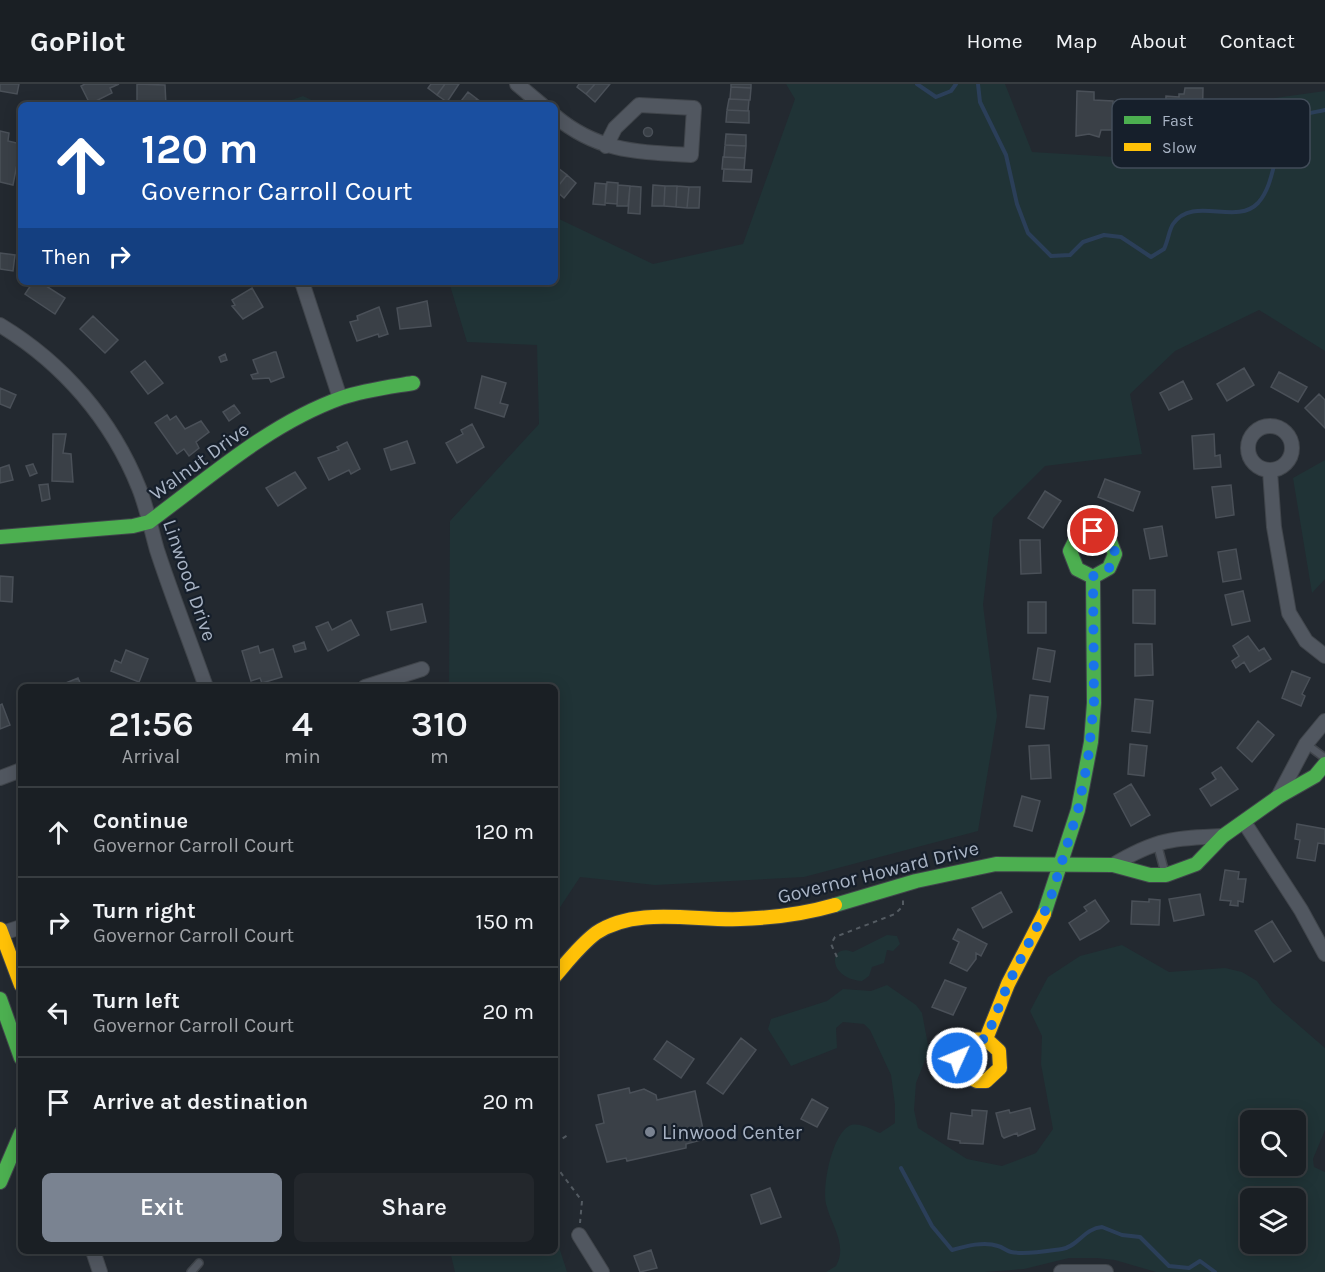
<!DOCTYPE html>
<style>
:root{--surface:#1a1f24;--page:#23272c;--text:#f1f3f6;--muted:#9fa2a6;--line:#383d41;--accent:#7a8391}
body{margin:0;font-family:Karla,sans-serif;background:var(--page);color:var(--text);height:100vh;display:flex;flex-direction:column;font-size:22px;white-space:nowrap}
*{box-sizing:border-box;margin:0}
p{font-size:20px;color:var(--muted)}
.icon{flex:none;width:33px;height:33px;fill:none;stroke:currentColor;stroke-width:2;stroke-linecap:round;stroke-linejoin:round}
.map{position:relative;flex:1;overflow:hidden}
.side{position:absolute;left:18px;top:600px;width:540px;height:570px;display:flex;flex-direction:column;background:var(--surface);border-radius:9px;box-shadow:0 3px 15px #0003,0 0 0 2px var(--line)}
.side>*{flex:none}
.hud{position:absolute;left:18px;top:18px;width:540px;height:183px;border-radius:9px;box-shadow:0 3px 15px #0003,0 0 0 2px var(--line);background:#1a4fa0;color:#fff;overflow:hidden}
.tools{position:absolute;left:1240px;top:1026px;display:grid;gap:12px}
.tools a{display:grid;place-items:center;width:66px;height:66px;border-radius:9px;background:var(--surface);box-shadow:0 3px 15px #0003,0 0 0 2px var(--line);font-size:30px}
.pin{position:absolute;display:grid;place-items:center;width:51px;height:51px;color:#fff;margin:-26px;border:3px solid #fff;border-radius:50%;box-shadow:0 2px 6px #0007}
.me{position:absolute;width:66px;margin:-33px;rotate:46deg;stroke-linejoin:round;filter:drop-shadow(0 0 4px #0008)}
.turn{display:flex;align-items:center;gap:21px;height:126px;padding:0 24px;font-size:27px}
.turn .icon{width:78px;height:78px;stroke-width:2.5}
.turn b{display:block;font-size:42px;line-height:51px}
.then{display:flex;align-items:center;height:57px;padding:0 24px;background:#0003;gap:12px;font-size:22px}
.eta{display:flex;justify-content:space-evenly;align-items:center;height:102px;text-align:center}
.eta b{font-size:36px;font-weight:600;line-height:42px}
.action{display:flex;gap:12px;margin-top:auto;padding:12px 24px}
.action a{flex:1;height:69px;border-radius:9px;background:var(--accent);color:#fff;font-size:24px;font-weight:600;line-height:69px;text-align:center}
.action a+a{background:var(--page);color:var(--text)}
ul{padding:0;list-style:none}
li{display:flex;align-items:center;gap:18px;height:90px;padding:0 24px;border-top:2px solid var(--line)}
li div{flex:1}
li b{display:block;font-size:22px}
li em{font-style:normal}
header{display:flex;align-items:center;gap:36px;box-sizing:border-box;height:84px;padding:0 30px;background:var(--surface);border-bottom:2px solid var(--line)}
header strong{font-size:28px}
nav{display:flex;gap:33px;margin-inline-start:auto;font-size:21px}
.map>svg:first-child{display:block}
.green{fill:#203336;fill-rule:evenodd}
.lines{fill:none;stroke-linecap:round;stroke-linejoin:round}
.stream{stroke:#2b3f59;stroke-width:4}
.building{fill:#3a4047;stroke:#4a5058;stroke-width:1.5}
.lane-casing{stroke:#40454b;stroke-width:10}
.street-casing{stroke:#40454b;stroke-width:16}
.fast-casing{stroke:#40454b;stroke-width:16}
.slow-casing{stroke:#40454b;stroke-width:16}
.path{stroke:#545b62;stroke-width:2;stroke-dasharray:4.5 4.5;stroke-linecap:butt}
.lane{stroke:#515760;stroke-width:7}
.street{stroke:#515760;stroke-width:14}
.fast{stroke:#4caf50;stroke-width:14}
.slow{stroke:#ffc107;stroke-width:14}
.route{stroke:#1a73e8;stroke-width:10;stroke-dasharray:0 18}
.poi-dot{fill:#7a8391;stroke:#161f2b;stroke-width:2}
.labels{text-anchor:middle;stroke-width:4.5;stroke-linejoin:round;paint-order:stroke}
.street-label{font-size:20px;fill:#a9b4c5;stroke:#161f2b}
.poi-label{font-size:20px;fill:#a9b4c5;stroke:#161f2b;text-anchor:start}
.key{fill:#161f2b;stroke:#424c59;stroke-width:1.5}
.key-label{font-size:16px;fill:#a9b4c5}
</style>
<header>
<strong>GoPilot</strong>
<nav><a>Home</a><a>Map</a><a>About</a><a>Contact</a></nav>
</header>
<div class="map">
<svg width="1325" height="1188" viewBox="0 0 1325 1188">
<rect width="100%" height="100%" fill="#232930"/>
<path class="green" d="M786 0H1005L1032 68 1180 77 1275 14 1325 7V267L1259 226 1175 267 1130 310 1142 370 1045 382 993 434 983 521 997 632 978 747 804 793 655 801 580 793 555 831V603H449L450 437 539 340 537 261 467 258 449 198H555V133L653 180 743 160 795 15Z
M303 12 322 21H277Z
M1325 376V495L1312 509 1293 394Z
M887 851 897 852 900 860 893 867 887 866 884 879 872 883 869 892 862 897C826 894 829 858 853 868Z
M1122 861 1169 888 1225 884 1242 888 1257 897 1272 918 1325 964V1046L1313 1075 1314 1083 1325 1088V1188H1156L1115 1176 1097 1174H1069L1024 1185 985 1188H826L836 1182C848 1161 831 1141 826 1120 822 1102 832 1051 849 1042 858 1037 872 1046 880 1049L895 1039V1021L891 991 870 946 864 940 843 938 836 944 837 964 791 982 768 945 771 935 827 917 843 905 871 907 887 901 916 921 922 929 929 966 916 999 914 1026 918 1044 967 1075 1002 1082 1036 1069 1053 1045 1041 980 1042 952 1030 927 1048 893 1080 872ZM1296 1036V1082H1251V1036ZM1296 1114V1160H1251V1114Z
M555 1150 567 1188H455L450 1167H555Z"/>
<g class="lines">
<path class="stream" d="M917 0 936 13 951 7 956 0
M978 0 980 18 1006 71 1017 120 1028 149 1051 172 1070 171 1083 158 1104 151 1121 153 1151 173 1164 165C1168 157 1169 146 1173 140 1193 111 1236 142 1258 119 1279 96 1271 51 1299 33 1305 29 1317 28 1325 26
M901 1084 932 1142 952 1166C966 1162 984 1157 998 1162 1003 1163 1006 1167 1011 1168 1026 1171 1047 1167 1062 1165 1077 1163 1085 1144 1102 1143L1122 1151 1140 1153 1169 1182 1189 1184 1200 1177 1215 1188"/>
</g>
<path class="building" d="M0 0H19L17 10 0 7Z
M85 0H119L110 4 112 9 90 20 81 2Z
M137 0 165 1 166 21H137Z
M431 0H445L437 11 428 4Z
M445 0H459L447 18 437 11Z
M579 0H595L586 10 577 3Z
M595 0H610L595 18 586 10Z
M731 0H751V4L731 3Z
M731 3 751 4 750 16 730 15Z
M1185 4H1203L1202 46 1179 48V42H1165L1166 12 1179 13V10H1184Z
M1077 7 1094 8V16L1113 17 1112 46H1101L1099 53 1089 50 1076 52Z
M468 8 477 15 473 21H458Z
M477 15 486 21H473Z
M729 15 749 16 748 27 727 26Z
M727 26 749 27V39L726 38Z
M643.5 48a4.5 4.5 0 1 1 9 0a4.5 4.5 0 1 1-9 0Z
M0 47 9 49 8 57 21 60 13 101 0 98Z
M726 50 746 51V62L725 61Z
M725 61 746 62 745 74 724 73Z
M723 73 745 74 744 86 722 85Z
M558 84 567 91 555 106V87Z
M724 85 752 86 751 98 723 97Z
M567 91 576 99 564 114 555 106Z
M607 98 618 99 617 120 605 119Z
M595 99 606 100 605 121 593 120Z
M618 101 630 102 628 122H617Z
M653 101 665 102 664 122H652Z
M630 102 641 103 640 130 628 129Z
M665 102H677L676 123 664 122Z
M677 102 689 103 687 124 676 123Z
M689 103H700L699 124H687Z
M0 169 15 171 13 187 0 185Z
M33 198H40L65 214 55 230 25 210Z
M252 204 263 223 243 235 232 222 235 221 232 216Z
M427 217 431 242 400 245 397 224Z
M379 223 388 250 379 253 378 250 357 257 350 238 358 236 357 232Z
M93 232 118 256 105 269 80 245Z
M274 268H276L284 293 271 298 269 294 253 295 251 291 258 289 253 276Z
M225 270 227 276 221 278 219 273Z
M145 277 163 299 148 310 131 288Z
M1244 284 1254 301 1227 317 1217 300Z
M1279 288 1307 303 1298 318 1271 303Z
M482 292 506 299 500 319 508 321 504 333 475 324Z
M1183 297 1192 315 1169 326 1160 309Z
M0 304 16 311 10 324 0 320Z
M1319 310 1325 316V344L1305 324Z
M234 321 240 329 229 337 223 328Z
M167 331 170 336 176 332 185 345 201 337 209 348 196 358 199 364 189 372 184 365 177 370 155 339Z
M472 340 484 363 457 379 446 359 463 350 461 346Z
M53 350H66L63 369 71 370 73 398 52 397Z
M1214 350 1215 372 1220 371 1221 383 1194 385 1192 352Z
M407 357 415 379 391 386 384 365Z
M347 358 360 385 351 390 349 386 329 396 318 374 339 366 337 363Z
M33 380 37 389 30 392 26 382Z
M9 381 13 396 0 399V384Z
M295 388 306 404 278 422 266 404Z
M1105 395 1140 408 1133 427 1098 413Z
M48 400 50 415 42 417 39 401Z
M1231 401 1234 431 1216 434 1212 403Z
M1045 407 1061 417 1043 444 1028 434Z
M1162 442 1167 472 1150 475 1144 445Z
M1020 456H1040L1041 489 1021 490Z
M1236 465 1241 495 1223 498 1218 468Z
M0 492 13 493 12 518 0 517Z
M1133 506H1155V540L1133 539Z
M1243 507 1250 537 1232 541 1225 511Z
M1028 518H1046V549H1028Z
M422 520 426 538 391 546 387 528Z
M351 536 359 551 328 567 316 543 328 538 332 546Z
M1248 552 1259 567 1264 564 1271 575 1250 588 1244 578 1236 584 1232 577 1239 572 1233 562Z
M304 558 306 565 295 568 293 562Z
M1135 560H1152L1153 591 1135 592Z
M258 562 260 569 273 565 282 593 262 599 260 594 251 597 242 567Z
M1038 564 1055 567 1050 598 1033 595Z
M126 566 148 575 139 598 111 587 115 576 121 579Z
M1292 587 1310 594 1302 610 1305 612 1301 622 1282 614Z
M78 594 82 603H56Z
M1030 611 1048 613 1044 645 1026 643Z
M1135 615 1153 617 1150 649 1132 647Z
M2 620 10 641 0 645V621Z
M1258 637 1274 651 1252 678 1237 664Z
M1130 660 1147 662 1144 692 1128 690Z
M1049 661 1051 694 1031 695 1029 662Z
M1221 683 1238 705 1211 722 1200 705 1216 695 1212 689Z
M1131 700 1150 731 1131 742 1114 710Z
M1022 712 1040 717 1032 747 1014 742Z
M1297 740 1325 745V760L1318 759 1315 777 1297 774 1300 756 1295 755Z
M1225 786 1239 788 1238 795H1246L1243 818 1238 817V822L1230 821 1231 817 1220 816Z
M1001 808 1012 828 983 844 972 824Z
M1200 810 1204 831 1174 837 1169 815Z
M1149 815 1160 816 1159 841 1131 840 1132 817 1149 818Z
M1095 816 1109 837 1100 845 1080 856 1069 839 1087 827 1084 823Z
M1272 837 1291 867 1274 878 1255 847Z
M958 845 987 860 981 872 976 869V875L967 887 950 879 959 858 953 855Z
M945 896 966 904 953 931 932 923Z
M741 954 756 966 723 1010 707 999Z
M667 957 694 975 681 994 654 975Z
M629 1004 630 1009 644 1005 656 1011 657 1016 695 1007 705 1055 686 1060V1064L627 1077 626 1074 607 1078 596 1041 604 1039 598 1011Z
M812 1015 828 1024 817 1043 801 1035Z
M1030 1024 1035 1045 1018 1052 1017 1049 1004 1054 1002 1052 996 1029 1009 1026 1010 1029Z
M972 1026 987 1027 983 1060 960 1059V1057L948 1055 951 1029 972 1032Z
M770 1104 781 1133 761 1140 751 1111Z
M651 1166 657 1184 640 1188 634 1172Z"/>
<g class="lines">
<g class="lane-casing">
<path id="lane" d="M1306 660 1325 674
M1157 759 1165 789
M191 1188 199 1179"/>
</g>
<g class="street-casing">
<path id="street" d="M517 0 542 21
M555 32C598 68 637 68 691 71L694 24 639 21 615 44 606 62
M302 198 340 314
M0 241C63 279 112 336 139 404 147 424 151 445 157 466 172 512 190 557 206 603
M1248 364a22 22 0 1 1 44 0a22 22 0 1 1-44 0Z
M1270 387 1274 443 1289 529 1306 557 1325 572
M365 603 422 585
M0 694 21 686
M1278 713 1306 660 1325 637
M1244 738 1301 826 1325 870
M1113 781C1156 755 1174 754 1223 752
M0 850 21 843
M579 1151 602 1188
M93 1167 100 1188
M1061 1188H1106"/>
</g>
<g class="fast-casing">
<path id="fast" d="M0 453 133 442 149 438C210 393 269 340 341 314 364 306 389 303 413 299
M835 821 916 797 996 780 1113 781 1150 791H1166L1196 780 1223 752 1278 713 1315 692 1325 680
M1044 830 1078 726 1091 658 1094 619 1093 493 1077 485 1070 467 1076 455 1093 447 1109 455 1115 470 1109 484 1093 493
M0 915 21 974
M0 1098 21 1049"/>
</g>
<g class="slow-casing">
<path id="slow" d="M0 845 21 901
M555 892C568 877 580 861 596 849 636 822 695 837 740 835 772 834 804 830 835 821
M986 955 999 967 1000 984 986 997H977L963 990C955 976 959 966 970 956L986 955 1008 900 1044 830"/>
</g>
<path class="path" d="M837 873 831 860 835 853 895 830 903 822V816
M555 1059 568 1051
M555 1081 582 1117 580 1139"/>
<use href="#lane" class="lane"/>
<use href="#street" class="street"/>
<use href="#fast" class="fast"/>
<use href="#slow" class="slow"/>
</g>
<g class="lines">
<path class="route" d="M957 974 959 967 970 956 986 955 1008 900 1049 819 1078 726 1088 675 1094 619 1093 492C1122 487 1122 452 1093 447"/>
</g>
<circle class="poi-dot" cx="650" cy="1048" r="6"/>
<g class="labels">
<g class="street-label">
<text transform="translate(199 377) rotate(-36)" y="7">Walnut Drive</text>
<text transform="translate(190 496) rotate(71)" y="7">Linwood Drive</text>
<text transform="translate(878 788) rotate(-14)" y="7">Governor Howard Drive</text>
</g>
<g class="poi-label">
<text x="662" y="1055">Linwood Center</text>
</g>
</g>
<rect x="1112" y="15" width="198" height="69" rx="9" class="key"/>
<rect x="1124" y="32" width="27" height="8" fill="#4caf50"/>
<rect x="1124" y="59" width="27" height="8" fill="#ffc107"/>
<g class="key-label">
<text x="1162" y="42">Fast</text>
<text x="1162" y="69">Slow</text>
</g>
</svg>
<div class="tools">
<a><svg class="icon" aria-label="search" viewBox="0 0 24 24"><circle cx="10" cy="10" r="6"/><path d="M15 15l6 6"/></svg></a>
<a><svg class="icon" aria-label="layers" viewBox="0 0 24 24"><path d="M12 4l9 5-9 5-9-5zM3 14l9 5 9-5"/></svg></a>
</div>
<div class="pin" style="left:1093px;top:447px;background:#d93025"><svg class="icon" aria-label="arrive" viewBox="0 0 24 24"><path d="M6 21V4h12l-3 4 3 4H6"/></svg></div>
<svg class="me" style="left:957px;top:974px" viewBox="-20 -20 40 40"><circle r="17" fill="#1a73e8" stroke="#fff" stroke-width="3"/><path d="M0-11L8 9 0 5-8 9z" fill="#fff"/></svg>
<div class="hud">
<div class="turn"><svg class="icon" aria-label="ahead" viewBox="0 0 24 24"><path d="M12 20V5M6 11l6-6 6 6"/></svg><div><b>120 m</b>Governor Carroll Court</div></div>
<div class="then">Then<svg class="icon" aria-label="right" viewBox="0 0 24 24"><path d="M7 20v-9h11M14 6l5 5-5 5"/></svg></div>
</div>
<section class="side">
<div class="eta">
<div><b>21:56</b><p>Arrival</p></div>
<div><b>4</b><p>min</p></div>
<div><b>310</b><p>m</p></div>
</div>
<ul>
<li><svg class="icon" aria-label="ahead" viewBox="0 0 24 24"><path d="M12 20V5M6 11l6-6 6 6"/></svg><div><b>Continue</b><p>Governor Carroll Court</p></div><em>120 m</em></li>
<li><svg class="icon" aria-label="right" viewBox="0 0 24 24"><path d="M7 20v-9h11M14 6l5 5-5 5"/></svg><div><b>Turn right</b><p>Governor Carroll Court</p></div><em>150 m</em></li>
<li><svg class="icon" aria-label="left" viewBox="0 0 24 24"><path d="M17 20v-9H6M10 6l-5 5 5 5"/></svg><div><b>Turn left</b><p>Governor Carroll Court</p></div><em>20 m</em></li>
<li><svg class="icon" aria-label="arrive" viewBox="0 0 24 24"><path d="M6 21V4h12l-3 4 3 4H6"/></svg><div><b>Arrive at destination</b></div><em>20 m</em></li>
</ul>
<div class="action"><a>Exit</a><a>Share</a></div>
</section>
</div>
